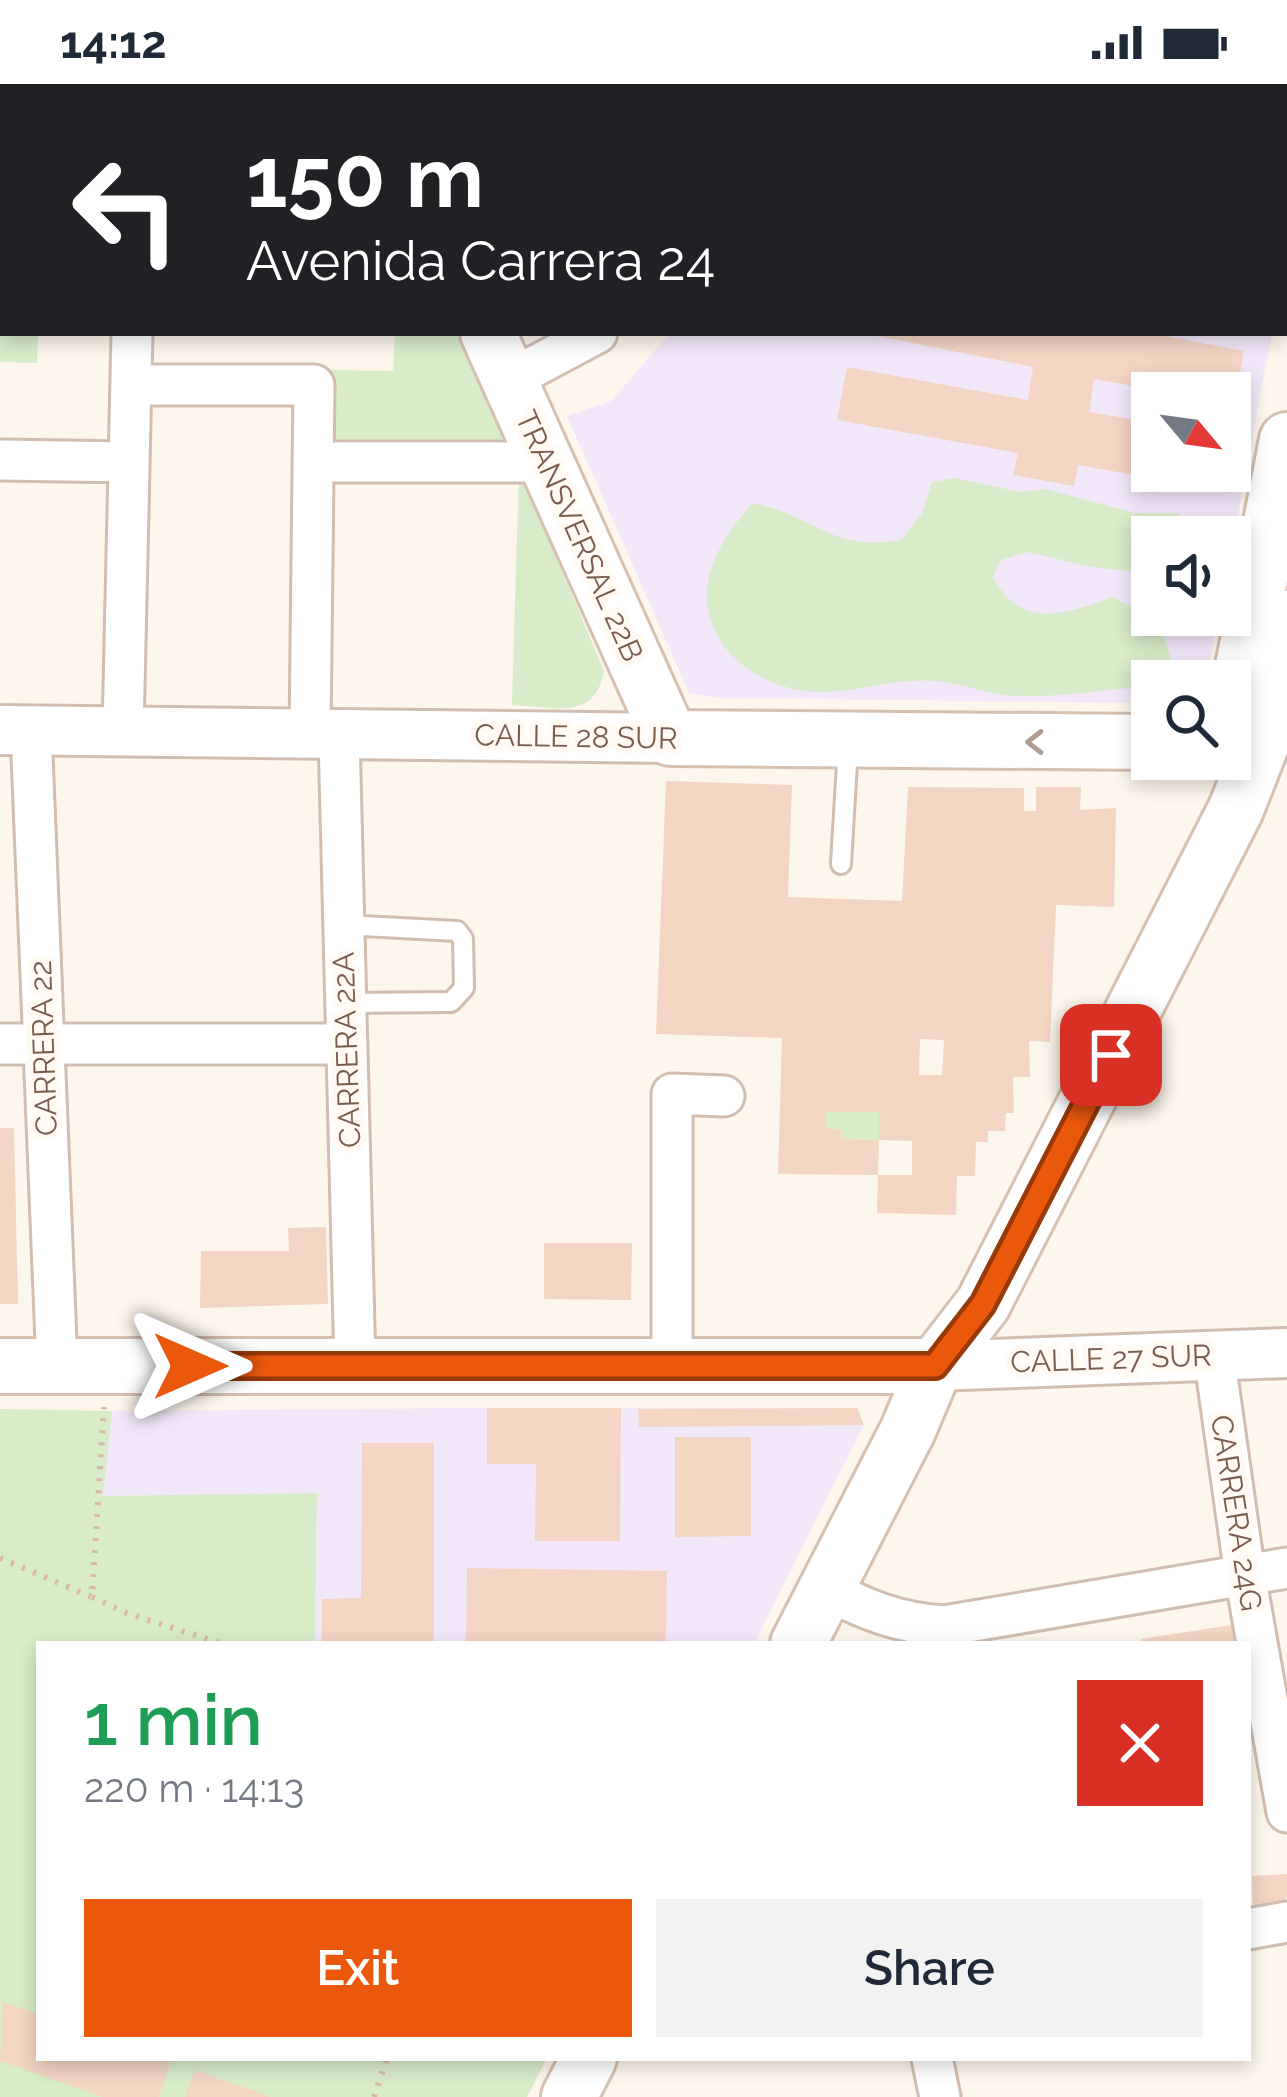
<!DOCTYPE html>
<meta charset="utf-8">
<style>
:root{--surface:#fff;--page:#f2f2f3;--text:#1f2937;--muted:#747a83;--accent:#ea580c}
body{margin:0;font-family:Raleway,sans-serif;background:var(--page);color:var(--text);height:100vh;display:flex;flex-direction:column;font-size:45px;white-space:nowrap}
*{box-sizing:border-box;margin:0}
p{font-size:39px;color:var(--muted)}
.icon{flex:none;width:66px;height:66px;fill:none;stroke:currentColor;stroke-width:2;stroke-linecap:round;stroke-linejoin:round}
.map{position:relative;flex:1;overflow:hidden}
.details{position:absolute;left:36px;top:1557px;width:1215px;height:420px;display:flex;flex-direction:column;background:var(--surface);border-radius:0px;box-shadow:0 6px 18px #0003}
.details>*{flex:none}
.guide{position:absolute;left:0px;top:0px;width:1287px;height:252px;box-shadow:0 6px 18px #0003;background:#202124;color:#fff;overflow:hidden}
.needle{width:78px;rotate:119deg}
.controls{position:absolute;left:1131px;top:288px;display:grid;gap:24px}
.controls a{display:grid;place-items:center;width:120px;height:120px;border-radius:0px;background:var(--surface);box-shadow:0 6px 18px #0003;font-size:60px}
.pin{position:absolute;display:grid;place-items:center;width:102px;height:102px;color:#fff;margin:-51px;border-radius:24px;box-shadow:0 6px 18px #0006}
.me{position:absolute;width:132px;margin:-66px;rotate:90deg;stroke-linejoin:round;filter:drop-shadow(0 0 9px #0008)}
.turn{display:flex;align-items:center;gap:42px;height:252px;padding:0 48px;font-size:54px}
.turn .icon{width:156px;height:156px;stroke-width:2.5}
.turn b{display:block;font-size:84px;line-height:102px}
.round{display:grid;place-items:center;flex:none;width:126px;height:126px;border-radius:0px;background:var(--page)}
.head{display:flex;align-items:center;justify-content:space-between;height:204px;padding:0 48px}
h1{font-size:72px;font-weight:600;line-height:90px;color:#1e9e55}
.primary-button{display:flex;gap:24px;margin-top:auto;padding:24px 48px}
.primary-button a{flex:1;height:138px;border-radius:0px;background:var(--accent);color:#fff;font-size:48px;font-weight:600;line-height:138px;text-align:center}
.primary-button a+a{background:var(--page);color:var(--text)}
.status{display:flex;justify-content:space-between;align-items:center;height:84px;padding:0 60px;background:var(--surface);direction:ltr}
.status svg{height:33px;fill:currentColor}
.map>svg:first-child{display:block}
.education{fill:#f3e8fa;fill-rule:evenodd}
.green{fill:#d8ecc9}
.building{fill:#f3d5c3;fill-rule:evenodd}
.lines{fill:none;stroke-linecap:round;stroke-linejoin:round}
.service-casing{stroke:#d1beb0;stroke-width:24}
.minor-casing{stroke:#d1beb0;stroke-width:45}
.tertiary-casing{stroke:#d1beb0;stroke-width:54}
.secondary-casing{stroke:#d6c0b0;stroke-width:60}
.path{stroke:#d9b8a5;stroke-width:6;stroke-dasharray:3 9;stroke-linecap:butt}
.service{stroke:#fff;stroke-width:18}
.minor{stroke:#fff;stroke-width:39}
.tertiary{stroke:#fff;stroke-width:48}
.secondary{stroke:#fff;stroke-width:54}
.oneway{stroke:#af9d94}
.route-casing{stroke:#983908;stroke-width:30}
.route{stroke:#ea580c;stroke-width:21}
.labels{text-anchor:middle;stroke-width:12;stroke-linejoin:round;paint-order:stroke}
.street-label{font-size:30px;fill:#7a5c4d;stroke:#fffaf3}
</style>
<div class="status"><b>14:12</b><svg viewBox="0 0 49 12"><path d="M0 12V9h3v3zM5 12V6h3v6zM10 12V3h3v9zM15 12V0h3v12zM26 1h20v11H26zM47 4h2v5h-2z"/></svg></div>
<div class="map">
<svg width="1287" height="2013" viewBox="0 0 1287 2013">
<rect width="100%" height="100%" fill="#fdf6ec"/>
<path class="education" d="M886 0H1287L1284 186V3H884Z
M670 249H1272L1230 472V453H1152V531H1219L1206 597H1152V619L718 614 689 609 567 332 611 317ZM1152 309H1230V387H1152Z
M487 1324H857L864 1341 754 1560H315L317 1410 102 1412 112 1327Z"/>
<path class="green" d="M0 127 3 249H38L37 279 0 278Z
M395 249H456L516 368 329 369V286L393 287Z
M519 384 604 587C595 638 553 623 512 621Z
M955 394 1020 408 1045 405 1135 429H1178L1192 453H1152V484L1138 488 1091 483 1028 468 1001 476 993 493C1021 546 1065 531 1112 513 1148 531 1162 535 1171 576L1158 595 1142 603C1101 606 1056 614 1014 612 989 611 967 601 943 598 894 591 851 613 806 607 748 600 693 552 710 489 718 461 734 441 752 419 816 431 829 468 901 456L922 429 932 398Z
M826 1028H879V1056L841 1055 842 1046 826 1043Z
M0 1325 112 1327 103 1412 317 1409 315 1560H39V1974H547L527 2013H0Z"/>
<path class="building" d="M862 249H1149L1244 267 1234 320H1230V309H1172L1094 295 1089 328 1152 339V387H1222L1218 406 1078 381 1074 402 1013 391 1018 369 837 336 847 283 1028 316 1033 283Z
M666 697 792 701 788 813 902 817 908 703 1024 704V727H1036V703H1081L1080 726 1116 724 1114 823 1056 821 1050 958 1029 957 1030 993H1013L1014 1029H1006L1005 1047H988V1058H976L975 1092H957L956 1131 877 1129 878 1091H912V1057L879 1056V1028H826V1043L842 1046 841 1055 879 1056 878 1091 778 1090 782 954 656 950ZM920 955 944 956 942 991H919Z
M0 1044H14L18 1220H0Z
M326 1143 328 1220 200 1224 201 1167H289L288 1144Z
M544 1159H632L631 1216 544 1215Z
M487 1324H621L620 1457H535L536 1380H487Z
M857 1324 864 1341 639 1343 638 1325Z
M675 1353H751V1452L675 1453Z
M362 1359H434V1560H322V1515L361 1514Z
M467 1484 667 1487 666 1560H466Z
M1238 1540 1241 1560H1141V1555Z
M1287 1790V1813L1280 1820 1253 1821 1252 1792Z
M3 1918 39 1930V1974H162L171 1977 159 2013H103L0 1977Z
M194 1986 269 2012 268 2013H185Z"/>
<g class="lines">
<g class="service-casing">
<path id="service" d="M841 780 848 662
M344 841 457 847 463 855 464 904 451 918 346 919"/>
</g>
<g class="minor-casing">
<path id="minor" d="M91 0V3
M714 3V0
M848 3 851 0
M0 106H3
M509 296 597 249
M131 301H314L310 650
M0 376 129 378
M313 378H546
M31 647 57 1282
M123 648 132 249
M339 651 355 1282
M0 960H347
M1214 1271 1245 1491 1287 1728
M672 1281V1010L724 1012
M826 1505C866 1526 898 1539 944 1542L1287 1484
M1248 1845 1287 1838
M932 1974 940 2013"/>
</g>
<g class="tertiary-casing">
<path id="tertiary" d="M0 646 670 654
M935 1282 1287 1269"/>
</g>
<g class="secondary-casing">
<path id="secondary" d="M376 0 378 3
M488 249 670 654 1152 658
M1243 583 1287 356
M0 1282H935
M798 1560 908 1346 935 1282 983 1220 1236 725 1263 656 1287 534
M569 2013 589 1974"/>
</g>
<path class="path" d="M0 1474 92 1513 104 1323
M92 1513 129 1530 223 1560
M374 2013 387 1974"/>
<use href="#service" class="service"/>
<use href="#minor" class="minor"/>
<use href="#tertiary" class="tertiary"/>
<use href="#secondary" class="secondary"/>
</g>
<defs><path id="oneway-chevron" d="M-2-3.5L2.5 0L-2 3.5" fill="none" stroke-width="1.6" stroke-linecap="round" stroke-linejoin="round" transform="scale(3)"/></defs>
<use class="oneway" href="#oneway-chevron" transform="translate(1035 658) rotate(-180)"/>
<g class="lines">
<g class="route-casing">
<path id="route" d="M190 1282H935L983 1220 1111 971"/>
</g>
<use href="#route" class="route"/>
</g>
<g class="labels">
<g class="street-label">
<text transform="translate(579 452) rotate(66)" y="10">TRANSVERSAL 22B</text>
<text transform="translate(576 653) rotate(1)" y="10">CALLE 28 SUR</text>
<text transform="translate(44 964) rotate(-92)" y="10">CARRERA 22</text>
<text transform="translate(347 966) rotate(-92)" y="10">CARRERA 22A</text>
<text transform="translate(1111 1275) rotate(-2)" y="10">CALLE 27 SUR</text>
<text transform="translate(1236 1429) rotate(81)" y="10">CARRERA 24G</text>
</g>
</g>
</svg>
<div class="controls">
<a><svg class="needle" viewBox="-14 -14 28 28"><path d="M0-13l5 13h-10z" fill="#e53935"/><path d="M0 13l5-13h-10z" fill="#747a83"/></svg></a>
<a><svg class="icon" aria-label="sound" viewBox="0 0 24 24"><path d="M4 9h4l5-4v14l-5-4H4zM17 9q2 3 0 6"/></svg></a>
<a><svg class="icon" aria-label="search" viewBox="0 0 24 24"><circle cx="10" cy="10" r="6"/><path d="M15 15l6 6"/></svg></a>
</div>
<div class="pin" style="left:1111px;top:971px;background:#d93025"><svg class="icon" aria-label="arrive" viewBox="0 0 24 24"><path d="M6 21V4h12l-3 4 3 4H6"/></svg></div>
<svg class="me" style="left:190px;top:1282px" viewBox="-20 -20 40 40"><path d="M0-17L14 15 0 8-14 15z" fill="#ea580c" stroke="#fff" stroke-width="4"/></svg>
<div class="guide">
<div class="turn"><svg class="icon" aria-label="left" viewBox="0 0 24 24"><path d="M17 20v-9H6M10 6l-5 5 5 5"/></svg><div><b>150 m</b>Avenida Carrera 24</div></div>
</div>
<section class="details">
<div class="head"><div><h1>1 min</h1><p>220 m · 14:13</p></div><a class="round" style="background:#d93025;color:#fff"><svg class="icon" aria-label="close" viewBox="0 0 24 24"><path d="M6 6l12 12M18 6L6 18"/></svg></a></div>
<div class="primary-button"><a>Exit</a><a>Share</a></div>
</section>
</div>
